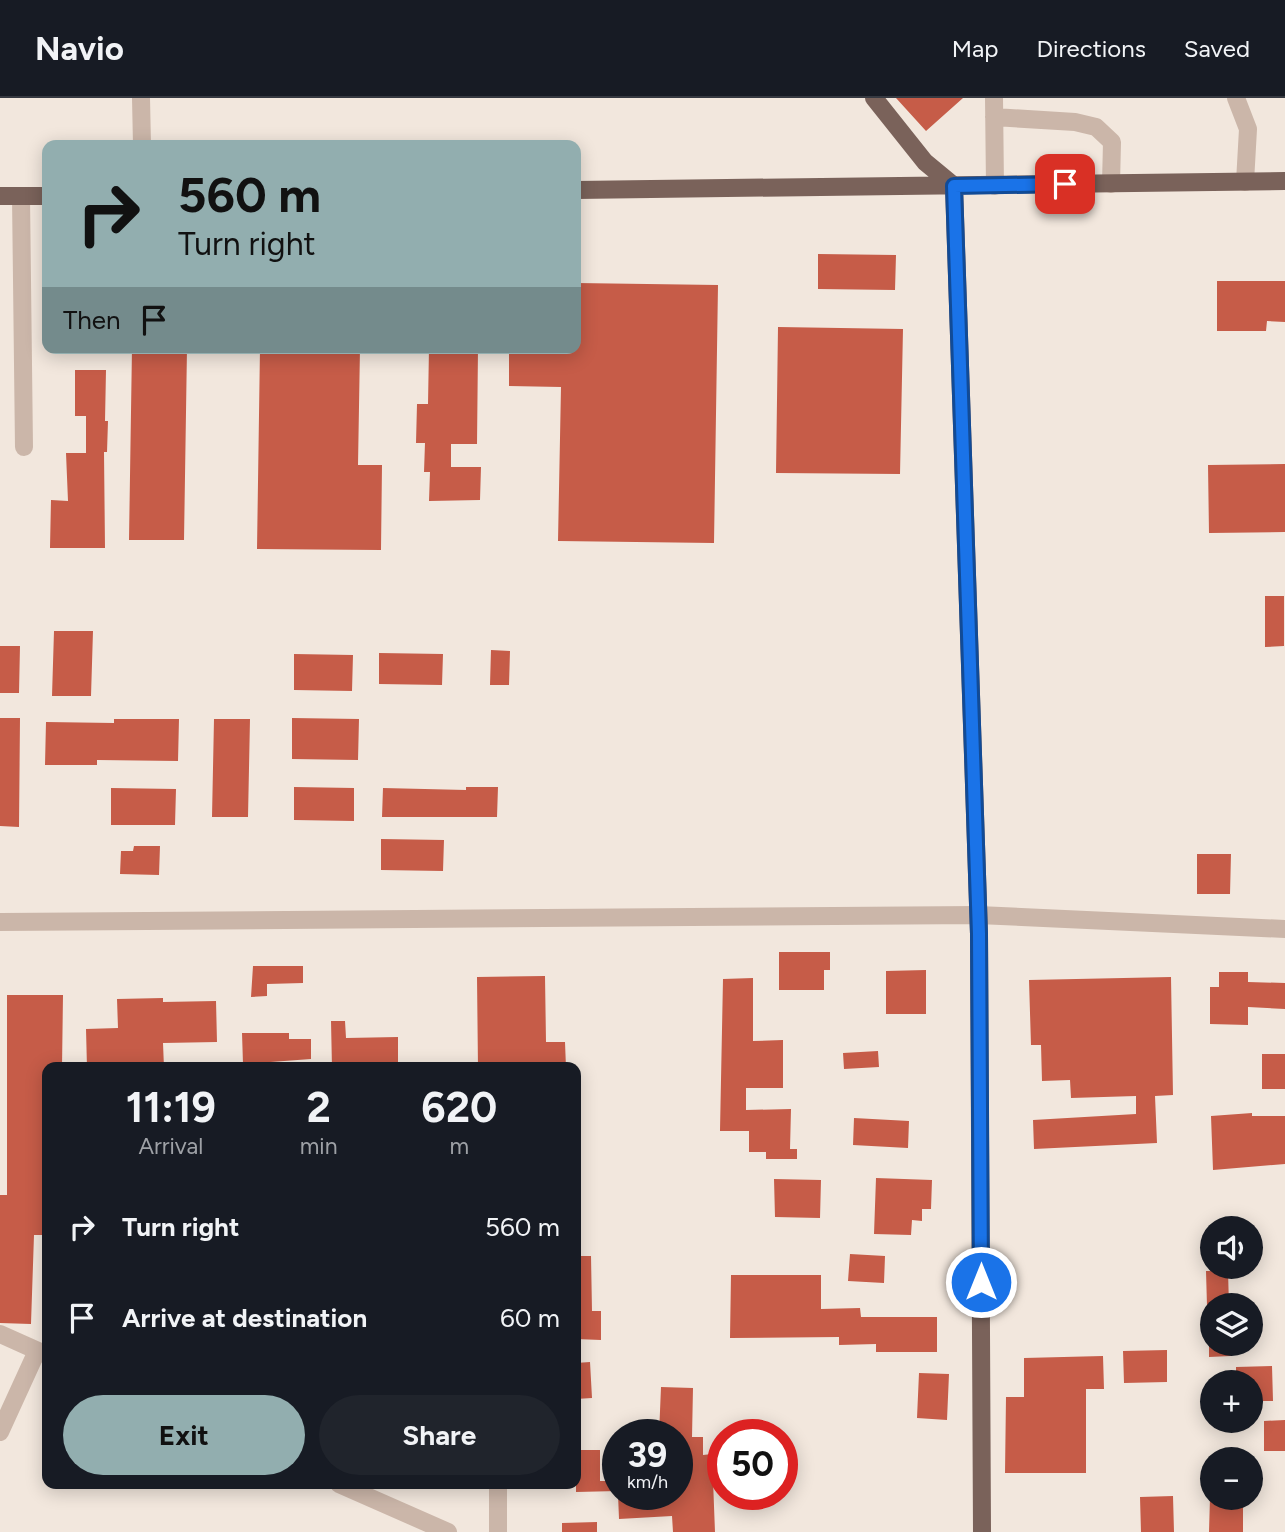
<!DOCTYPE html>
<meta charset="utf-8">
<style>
:root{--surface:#171b24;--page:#20242c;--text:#f1f3f6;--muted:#9ea1a6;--line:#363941;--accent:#92aeaf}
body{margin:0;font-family:Figtree,sans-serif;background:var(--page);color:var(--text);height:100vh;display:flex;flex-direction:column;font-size:26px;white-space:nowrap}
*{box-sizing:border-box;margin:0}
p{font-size:23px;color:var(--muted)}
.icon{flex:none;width:38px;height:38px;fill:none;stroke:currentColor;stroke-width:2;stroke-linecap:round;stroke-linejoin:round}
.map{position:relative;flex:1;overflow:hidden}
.details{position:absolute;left:42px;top:964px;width:539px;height:427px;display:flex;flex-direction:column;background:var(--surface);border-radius:14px;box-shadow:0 4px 18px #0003}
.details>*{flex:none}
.banner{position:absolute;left:42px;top:42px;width:539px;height:214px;border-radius:14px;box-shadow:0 4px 18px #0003;background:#92aeaf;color:#111;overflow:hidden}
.fabs{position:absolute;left:1200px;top:1118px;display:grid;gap:14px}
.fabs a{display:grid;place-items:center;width:63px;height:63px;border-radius:50%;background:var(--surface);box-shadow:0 4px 18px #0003;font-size:35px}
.speed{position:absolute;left:602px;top:1321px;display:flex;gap:14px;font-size:35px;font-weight:700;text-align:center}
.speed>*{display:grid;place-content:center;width:91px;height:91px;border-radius:50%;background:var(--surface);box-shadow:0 4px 18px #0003;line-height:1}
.speed small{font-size:18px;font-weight:400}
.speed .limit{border:10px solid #d22;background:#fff;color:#111}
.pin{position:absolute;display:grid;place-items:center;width:60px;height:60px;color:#fff;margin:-30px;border-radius:14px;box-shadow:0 4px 10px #0006}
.me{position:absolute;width:77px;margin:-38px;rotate:0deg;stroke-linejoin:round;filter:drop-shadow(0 0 5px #0008)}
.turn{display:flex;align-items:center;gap:24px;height:147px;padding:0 21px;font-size:32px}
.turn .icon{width:91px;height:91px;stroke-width:2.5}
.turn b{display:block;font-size:49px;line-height:60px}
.then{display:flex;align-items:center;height:66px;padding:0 21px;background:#0003;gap:14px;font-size:26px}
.eta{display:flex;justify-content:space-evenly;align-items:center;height:119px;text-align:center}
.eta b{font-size:42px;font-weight:700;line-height:49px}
.action{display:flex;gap:14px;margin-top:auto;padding:14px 21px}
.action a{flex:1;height:80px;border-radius:42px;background:var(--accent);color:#111;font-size:28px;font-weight:700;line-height:80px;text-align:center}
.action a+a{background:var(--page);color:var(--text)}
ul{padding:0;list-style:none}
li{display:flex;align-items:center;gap:21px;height:91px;padding:0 21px}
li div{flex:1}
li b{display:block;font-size:26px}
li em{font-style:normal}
header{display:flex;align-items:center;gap:42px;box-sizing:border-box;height:98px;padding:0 35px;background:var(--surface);border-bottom:2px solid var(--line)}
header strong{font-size:33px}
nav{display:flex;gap:38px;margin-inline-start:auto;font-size:24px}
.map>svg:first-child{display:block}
.building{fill:#c65c48}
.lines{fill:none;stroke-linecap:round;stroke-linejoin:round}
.minor{stroke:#cbb6a9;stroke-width:18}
.major{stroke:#7a625a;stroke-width:18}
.route-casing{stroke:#114b97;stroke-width:18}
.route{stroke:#1a73e8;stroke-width:12}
</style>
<header>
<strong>Navio</strong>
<nav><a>Map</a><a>Directions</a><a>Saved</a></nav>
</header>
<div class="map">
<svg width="1285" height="1434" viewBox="0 0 1285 1434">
<rect width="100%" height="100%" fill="#f2e7dd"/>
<path class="building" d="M896 0H963L926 33Z
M818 156 896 157 895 192 818 191Z
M1217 183H1285V224L1267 223 1266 233H1217Z
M576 185 718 187 714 445 558 443 561 289 509 288V250H576Z
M778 229 903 231 900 376 776 375Z
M132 250H187L184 442H129Z
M260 250H360L358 367H382L381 452 257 451Z
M429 250H478L477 346H451V369H481L480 402 429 403 430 374H424L425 345H416L417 306H428Z
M75 272H106L105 323H108L107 354H104L105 450H50L51 402 68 403 66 355H86V318H75Z
M1285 366V434L1209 435 1208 367Z
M1265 498H1284V548L1265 549Z
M54 533H93L91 598H52Z
M0 548H20L19 595H0Z
M491 552 510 553 509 587H490Z
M379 555 443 556 442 587 379 586Z
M294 556 353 557 352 593 294 592Z
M0 620H20L19 729 0 728Z
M292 620 359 621 358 662 292 661Z
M114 621H179L178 663 97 662V667H45L46 624 114 625Z
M214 621H250L248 719H212Z
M294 689 354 690V723L294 722Z
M466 689H498L497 719H382L383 690 466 692Z
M111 690 176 691 175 727H111Z
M381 741 444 742 443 773 381 772Z
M134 748H160L159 777 120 776 121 753H133Z
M1197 756H1231L1230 796H1197Z
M779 854H830V872H824V892H779Z
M253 868H303V885L267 886V898L251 899Z
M926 872V916H886V873Z
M1219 874H1248V884L1285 885V911L1248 909V927L1210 926V889H1219Z
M545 878 546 944H565L566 970H478L477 879Z
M1171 879 1173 997 1155 998 1157 1045 1034 1051 1033 1022 1136 1016V998L1071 1000 1070 982 1042 983 1041 947H1031L1029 882Z
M753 880V943L783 942V990H746V1012L791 1011 790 1051H797V1061H766V1054H749V1033H720L723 881Z
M7 897H63L62 970H47V1137H34L31 1226 0 1225V1097H7Z
M163 900V904L216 903 217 944 163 945 164 970H87L86 931 118 930 117 901Z
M331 923H345L346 940 398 939V970H332Z
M242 935H289V941H311V961L243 966Z
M878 953 879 969 844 971 843 955Z
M1262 956H1285V991H1262Z
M1252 1015V1018H1285V1066L1213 1072 1211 1018Z
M854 1020 909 1023 908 1050 853 1047Z
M876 1080 932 1082 931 1111H922V1123L912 1122 911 1137 874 1136Z
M774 1081 821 1082 820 1120 775 1119Z
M850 1156 885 1158 884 1185 848 1183Z
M576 1158H591L592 1213H601V1242L576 1241Z
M1206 1173H1228L1229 1208H1207Z
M731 1177H821V1211L860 1210 861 1219H937V1254H876V1246L839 1247V1239L730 1240Z
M1209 1246H1230L1231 1258 1209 1259Z
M1167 1252V1284L1124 1285 1123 1253Z
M1103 1258 1104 1291H1086V1375H1005L1006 1299H1024V1260Z
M590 1264 592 1300 576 1301V1265Z
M1272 1268 1273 1303H1251V1284H1236V1269Z
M919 1275 949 1276 947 1322 917 1320Z
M661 1289 693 1290 692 1339H703V1357L712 1356 715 1434H673L672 1418 619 1421 618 1396H677V1337H659Z
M1285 1322V1353H1264V1323Z
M576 1352H600V1383H618V1393L576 1394Z
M1173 1398 1174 1434H1141L1140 1399Z
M1210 1400H1243V1434H1209Z
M597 1424V1434H562V1425Z"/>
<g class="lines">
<path class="minor" d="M141 0 142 47
M994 0 995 88
M1236 0 1248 31 1245 84
M994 19 1075 24 1096 29 1112 44 1111 86
M21 98 24 349
M0 824 978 817 1285 831
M0 1236 47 1257
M0 1334 37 1253
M339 1386 448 1434
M498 1386V1434"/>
<path class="major" d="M874 0 925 64 954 88 979 836 982 1434
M576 92 1285 83
M0 98H47"/>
</g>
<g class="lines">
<g class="route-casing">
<path id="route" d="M981 1184 979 836 954 88 1065 86"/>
</g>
<use href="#route" class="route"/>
</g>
</svg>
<div class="fabs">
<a><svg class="icon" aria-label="sound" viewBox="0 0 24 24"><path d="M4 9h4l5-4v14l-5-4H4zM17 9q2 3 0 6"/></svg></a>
<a><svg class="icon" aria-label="layers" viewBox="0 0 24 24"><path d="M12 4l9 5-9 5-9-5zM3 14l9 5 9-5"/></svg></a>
<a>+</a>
<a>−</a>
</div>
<div class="speed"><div>39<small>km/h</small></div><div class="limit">50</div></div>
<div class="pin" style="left:1065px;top:86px;background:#d93025"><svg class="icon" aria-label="arrive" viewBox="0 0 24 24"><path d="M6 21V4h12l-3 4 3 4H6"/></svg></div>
<svg class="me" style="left:981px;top:1184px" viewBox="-20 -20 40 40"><circle r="17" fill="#1a73e8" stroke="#fff" stroke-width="3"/><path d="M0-11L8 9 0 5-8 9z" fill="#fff"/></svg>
<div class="banner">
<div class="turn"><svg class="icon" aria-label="right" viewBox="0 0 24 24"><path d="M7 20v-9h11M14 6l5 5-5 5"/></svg><div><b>560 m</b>Turn right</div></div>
<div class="then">Then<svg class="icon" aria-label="arrive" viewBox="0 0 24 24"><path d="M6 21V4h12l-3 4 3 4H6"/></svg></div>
</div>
<section class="details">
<div class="eta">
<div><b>11:19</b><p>Arrival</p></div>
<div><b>2</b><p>min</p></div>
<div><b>620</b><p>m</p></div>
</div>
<ul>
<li><svg class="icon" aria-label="right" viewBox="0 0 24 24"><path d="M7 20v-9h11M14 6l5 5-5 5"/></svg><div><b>Turn right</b></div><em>560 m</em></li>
<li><svg class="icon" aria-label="arrive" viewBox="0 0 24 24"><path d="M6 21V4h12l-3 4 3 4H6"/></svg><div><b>Arrive at destination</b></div><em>60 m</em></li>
</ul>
<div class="action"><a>Exit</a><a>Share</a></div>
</section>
</div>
